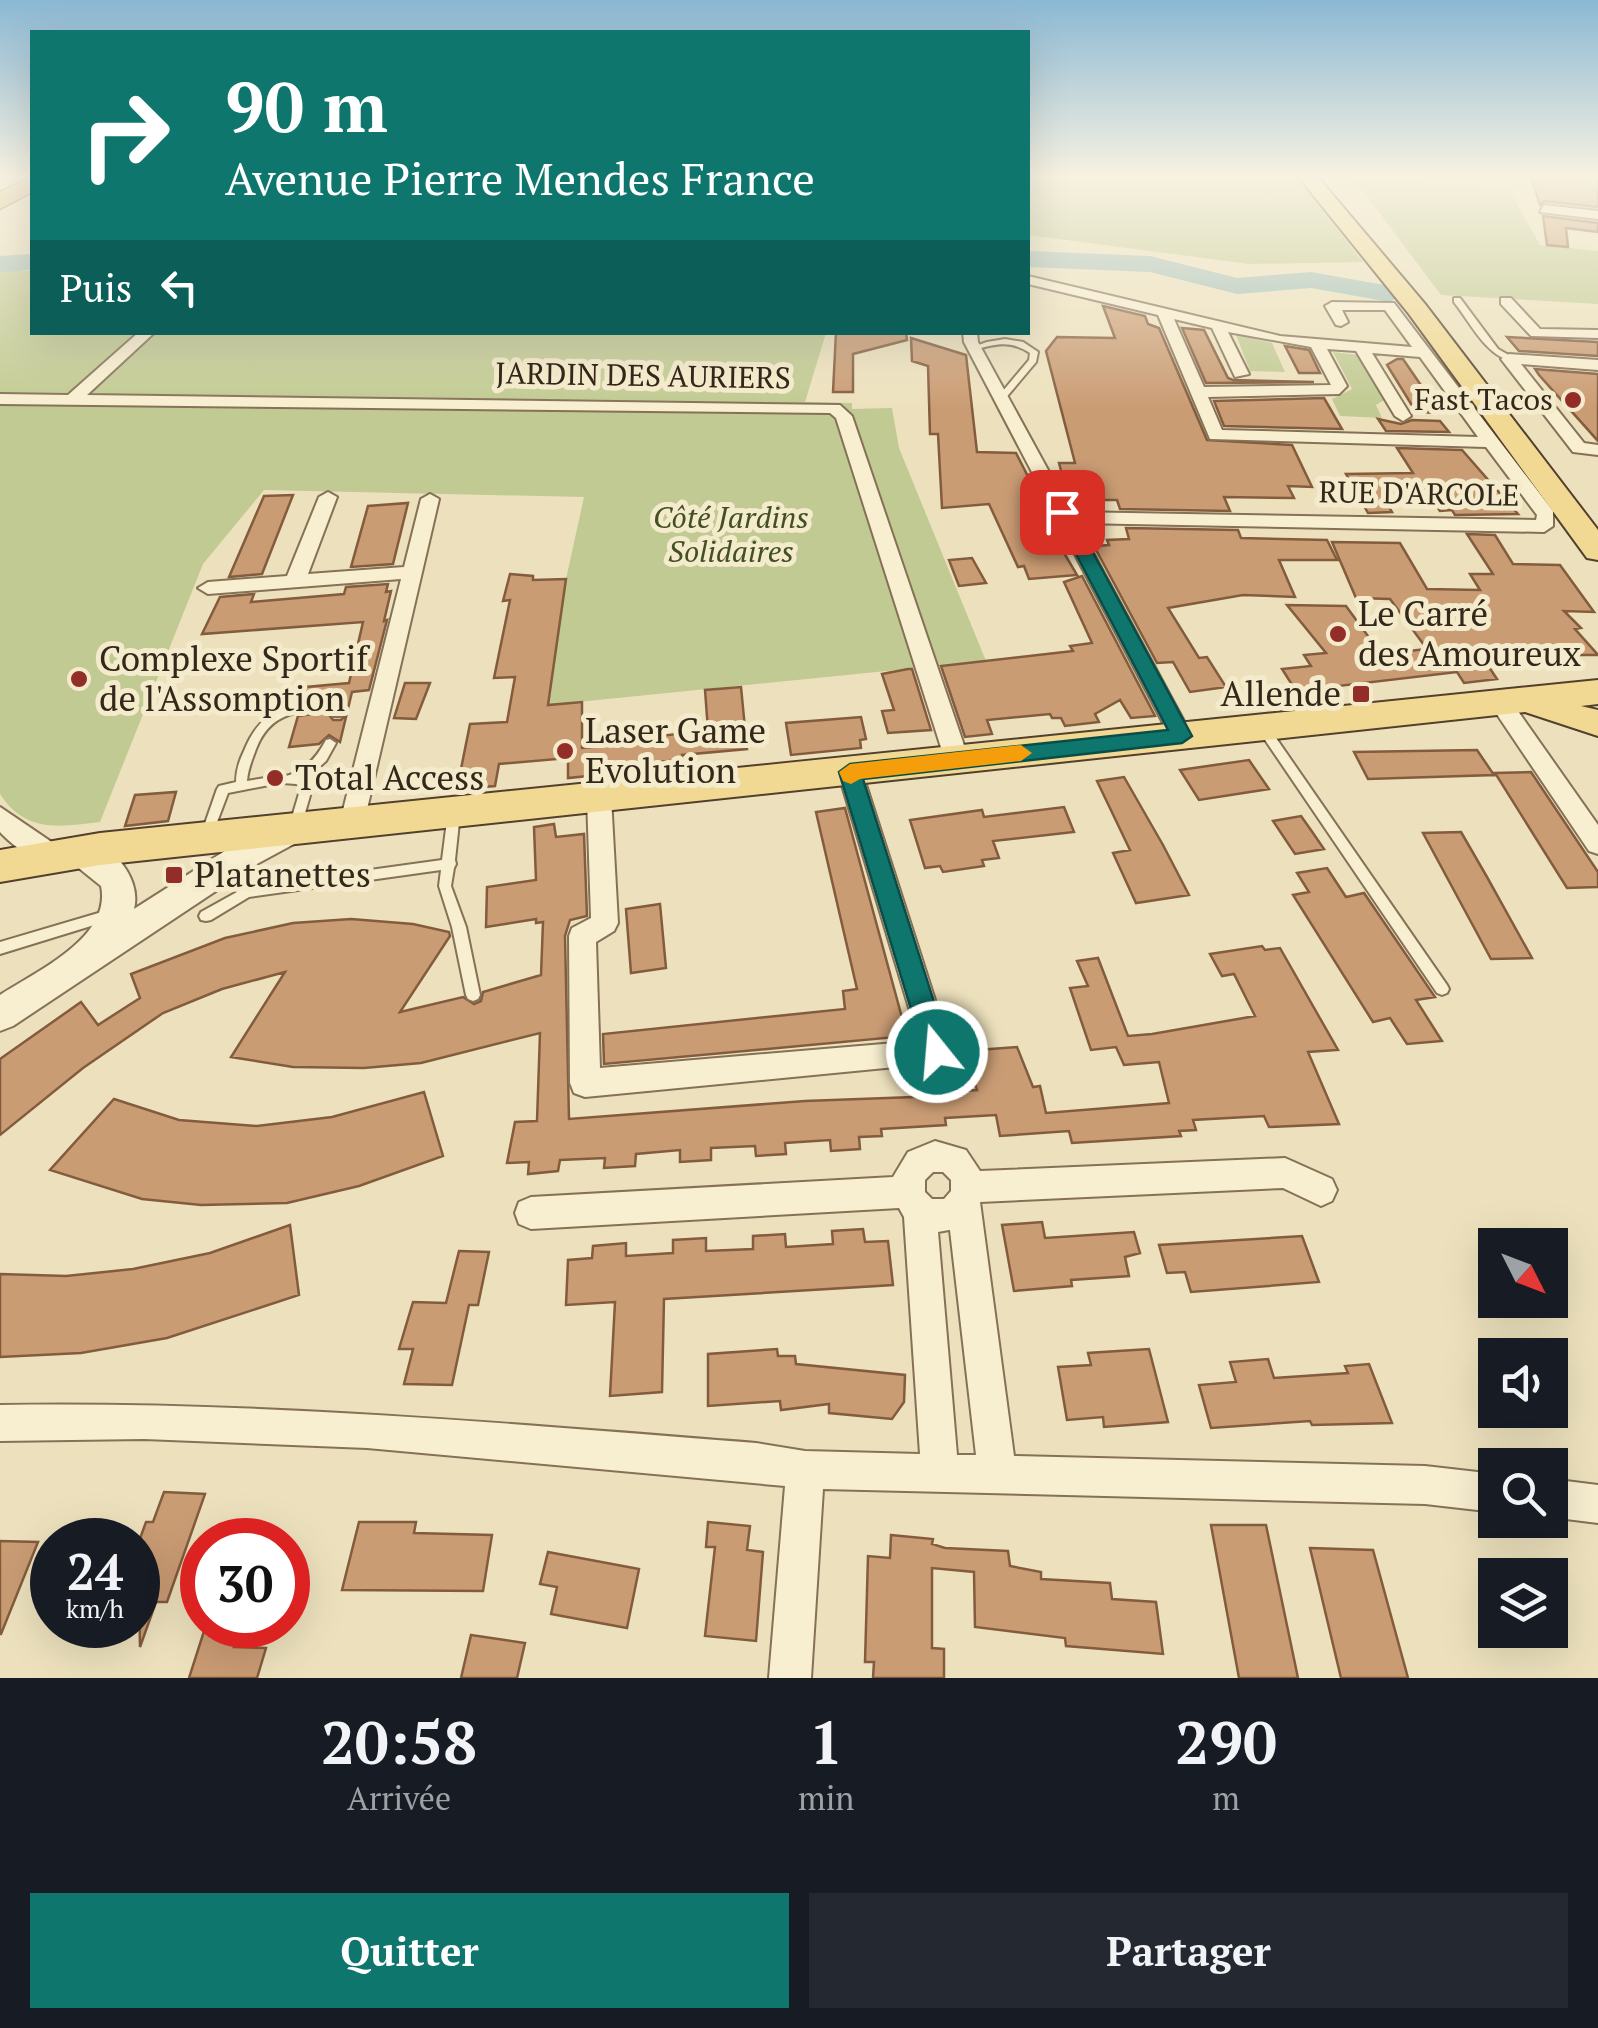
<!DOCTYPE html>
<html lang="fr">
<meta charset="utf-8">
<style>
:root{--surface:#171b24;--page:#242831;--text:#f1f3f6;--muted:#9ea1a6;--accent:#0f766e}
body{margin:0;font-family:"PT Serif",serif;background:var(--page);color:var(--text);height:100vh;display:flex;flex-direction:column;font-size:38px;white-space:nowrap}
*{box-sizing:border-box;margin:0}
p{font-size:32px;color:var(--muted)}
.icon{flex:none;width:55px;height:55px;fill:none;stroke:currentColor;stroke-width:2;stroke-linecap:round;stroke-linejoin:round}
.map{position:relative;height:1678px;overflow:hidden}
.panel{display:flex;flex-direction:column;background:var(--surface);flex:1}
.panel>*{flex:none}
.guide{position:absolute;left:30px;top:30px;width:1000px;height:305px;border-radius:0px;box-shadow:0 10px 40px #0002;background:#0f766e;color:#fff;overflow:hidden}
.needle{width:65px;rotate:132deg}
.buttons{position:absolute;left:1478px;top:1228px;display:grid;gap:20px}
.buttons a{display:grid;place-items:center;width:90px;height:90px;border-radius:0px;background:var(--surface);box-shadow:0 10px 40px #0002;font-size:50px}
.speed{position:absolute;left:30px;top:1518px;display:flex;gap:20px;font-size:50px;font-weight:700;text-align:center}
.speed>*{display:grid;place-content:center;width:130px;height:130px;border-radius:50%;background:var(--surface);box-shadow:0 10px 40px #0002;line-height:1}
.speed small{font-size:25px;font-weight:400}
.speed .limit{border:15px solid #d22;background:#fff;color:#111}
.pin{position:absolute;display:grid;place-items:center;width:85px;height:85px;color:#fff;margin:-42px;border-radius:20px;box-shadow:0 5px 15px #0006}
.me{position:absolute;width:110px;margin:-55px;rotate:343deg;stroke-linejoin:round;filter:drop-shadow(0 0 8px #0008)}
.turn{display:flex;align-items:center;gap:35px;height:210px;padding:0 30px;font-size:45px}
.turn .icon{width:130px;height:130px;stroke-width:2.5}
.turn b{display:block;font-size:70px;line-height:85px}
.then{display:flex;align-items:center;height:95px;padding:0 30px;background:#0003;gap:20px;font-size:38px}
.eta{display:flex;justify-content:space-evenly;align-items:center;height:170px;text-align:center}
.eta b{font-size:60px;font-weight:700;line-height:70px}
.button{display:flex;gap:20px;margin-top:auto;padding:20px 30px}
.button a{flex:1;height:115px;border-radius:0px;background:var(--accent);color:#fff;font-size:40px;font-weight:700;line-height:115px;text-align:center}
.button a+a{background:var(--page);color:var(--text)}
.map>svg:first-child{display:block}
.green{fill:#c1ca92}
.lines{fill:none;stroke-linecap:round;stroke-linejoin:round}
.river{fill:#a1beb7;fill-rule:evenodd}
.building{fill:#ca9c74;stroke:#835c3d;stroke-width:2.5}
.service-casing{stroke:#847157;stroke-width:4}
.minor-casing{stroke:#847157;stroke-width:4}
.tertiary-casing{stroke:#847157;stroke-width:4}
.primary-casing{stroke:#523f2c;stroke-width:4}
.motorway-casing{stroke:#523f2c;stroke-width:3}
.service{fill:#f8eed0;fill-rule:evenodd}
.minor{fill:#f8eed0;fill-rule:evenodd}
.tertiary{fill:#f8eed0;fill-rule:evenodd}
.primary{fill:#f1d994;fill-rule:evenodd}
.motorway{fill:#dda54d;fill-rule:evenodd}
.route{fill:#0f766e;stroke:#0a4d48;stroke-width:2.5}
.slow{fill:#f59e0b}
.poi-dot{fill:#922d28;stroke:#f4ebcd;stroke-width:4}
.labels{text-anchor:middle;stroke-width:10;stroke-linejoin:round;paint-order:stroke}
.far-street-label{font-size:30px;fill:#34281b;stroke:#f4ebcd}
.far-poi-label{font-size:30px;fill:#34281b;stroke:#f4ebcd;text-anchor:end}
.far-park-label{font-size:30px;font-style:italic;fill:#425022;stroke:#f4ebcd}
.poi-label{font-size:35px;fill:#34281b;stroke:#f4ebcd;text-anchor:start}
</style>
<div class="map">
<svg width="1598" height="1678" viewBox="0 0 1598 1678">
<rect width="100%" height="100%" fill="#ede1bd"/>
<path class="green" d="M1028 175 1295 176 1363 262 1249 264 1028 235Z
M1354 179 1509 190 1540 245 1598 251V304L1441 295Z
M0 271H32V332L826 333 805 402 852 403V409L892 408 899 448 986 661 548 705 566 579 584 497 264 490 203 564 100 822C59 827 25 833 0 794Z
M1236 335 1272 343 1285 372 1250 371Z
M1333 352 1358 355 1386 399 1376 405 1382 418 1340 416 1332 399 1352 389Z"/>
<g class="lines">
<path class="river" d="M1028 251 1150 256 1237 278 1311 272 1390 286 1403 294 1390 302 1311 288 1237 294 1150 272 1028 267Z
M32 254V270L0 272V256Z"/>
</g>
<path class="building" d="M1530 174H1598V207L1544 201 1540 205Z
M1543 216 1598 223V232L1566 228 1568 247 1547 245Z
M1103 306 1145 316 1148 324 1159 328 1207 440 1292 445 1312 487 1288 486 1294 498 1224 497 1230 511 1120 509 1117 500H1069L1059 463H1075L1046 351 1057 337 1115 338Z
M1182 328 1204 330 1228 378 1233 380 1314 382 1206 383Z
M836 332H906L907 340 853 354V392H833Z
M1507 337 1598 342V356L1519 351Z
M911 338 966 355 977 452 1016 453 1040 500H1033L1077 575 1029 579 1024 566 1018 567 989 504 942 508 938 434H930L928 366 912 361Z
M1285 346 1309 350 1320 373H1299Z
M1397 359H1403L1440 413 1416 412 1387 365Z
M1535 369 1598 374V441L1539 375Z
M1324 398 1342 429 1224 426 1214 401Z
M1378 419 1401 424 1412 420 1440 421 1449 432 1386 431Z
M1397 448 1462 450 1518 514 1455 515 1452 510 1440 511 1431 498 1383 497 1392 512 1368 513 1346 474 1413 473Z
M293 495 262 574 229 577 264 496Z
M408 503 393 564 351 567 368 506Z
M1126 528 1238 530 1241 538 1327 540 1337 560H1279L1295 597 1243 595 1168 608 1199 658 1207 657 1226 687 1190 692 1173 662 1157 663 1094 546 1109 545 1107 540 1129 539Z
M1467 534 1495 535 1513 564 1560 565 1594 612 1564 611 1581 628 1575 629 1598 655H1481L1497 679 1464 683 1457 672 1296 691 1282 669 1311 666 1304 655 1326 653 1287 605 1346 606 1381 654 1427 649 1390 599 1356 598 1332 542 1400 543 1427 589 1480 590 1470 574H1493Z
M972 558 986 583 959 586 949 560Z
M510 574 533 576V580L566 579 548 705 582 702V748L645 742V738L708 730 705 690 741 687 747 749 682 755V760L646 763V770L568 778V758L499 764 495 786 457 789 470 724 507 722 515 677 494 678 510 600 503 601Z
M1082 576 1155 716 1131 718 1120 700 1095 714 1099 722 1065 726 1061 718H1052L1050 714 987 720 992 734 965 737 941 666 1073 651 1070 646 1092 643 1064 582Z
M388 584 386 592 391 591 384 621 387 620 369 690 352 692 340 742 329 735 319 744 289 747 298 716 327 712 333 720H341L346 715 339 698 303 700 306 687 349 683 363 622 202 634 220 597 254 594 251 602 344 594 346 587Z
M908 669H912L931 730 888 733 882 711 894 710 882 674Z
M405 683H430L416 719 394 718Z
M861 717 866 739 860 740 861 748 791 755 786 723Z
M1477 750 1494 775 1368 779 1354 752Z
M1249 760 1269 789 1199 800 1180 770Z
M1531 772 1598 872V887L1567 888 1495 773Z
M1124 777 1163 845 1189 895 1136 903 1113 853 1130 850 1097 781Z
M176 792 168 821 125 826 135 795Z
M1064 807 1074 832 993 841 999 858 982 860 984 866 943 872 940 866 925 868 910 820 982 810 984 817Z
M845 808 907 1036 604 1064 603 1034 845 1009 843 991 857 989 816 812Z
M1301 816 1313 833 1324 849 1295 854 1273 821Z
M554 824 556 837 584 834 587 916 570 920 565 936 569 1119 805 1101 941 1096 940 1092 977 1090 964 1051 1017 1047 1033 1087 1040 1086 1046 1113 1169 1103 1159 1062 1124 1065 1116 1047 1091 1050 1070 988 1088 986 1077 961 1098 958 1128 1036 1152 1034 1255 1016 1234 974 1222 976 1210 954 1262 946 1265 950 1280 948 1338 1050 1308 1052 1339 1124 1269 1127 1264 1116 1193 1120 1196 1130 1179 1131 1181 1136 1072 1143 1069 1131 1000 1136 996 1115 945 1118 946 1125 881 1129 882 1136 859 1137 860 1149 831 1151 830 1140 785 1143 786 1154 756 1156 755 1146 711 1148V1160L680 1162V1150L636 1154 635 1166 604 1168 605 1158 560 1160 558 1171 528 1174 529 1162 507 1163 515 1122 537 1121 540 1033 421 1063 364 1068 293 1067 231 1057 285 972 222 989 163 1013 83 1068 0 1135V1059L81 1002 98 1025 140 998 131 974 225 938 293 923 351 919 413 924 449 932 450 936 400 1012 463 997 474 1004 481 1001 483 992 541 975 543 922 536 923V919L486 927 487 887 536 880 534 827Z
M1461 832 1487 877 1532 958 1491 959 1423 833Z
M1327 868 1346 897 1364 893 1435 997 1416 1000 1442 1041 1407 1044 1390 1018 1373 1022 1293 895 1309 892 1297 873Z
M660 904 666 968 631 973 626 909Z
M424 1092 443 1156 359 1186 287 1203 201 1205 142 1199 50 1170 114 1099 179 1120 257 1126 332 1117Z
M1042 1222 1045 1238 1134 1232 1140 1253 1125 1257 1129 1276 1071 1280 1072 1286 1014 1291 1002 1225Z
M290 1225 299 1295 167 1338 81 1353 0 1357V1274L66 1276 133 1269 210 1253Z
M863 1229 865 1242 888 1241 893 1285 664 1299 662 1392 610 1396 615 1302 566 1305 568 1260 592 1258 593 1246 626 1243V1256L673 1253V1240L706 1238V1251L753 1249V1236L785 1234 786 1247 833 1244 832 1231Z
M1302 1236 1319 1282 1191 1292 1185 1272 1167 1273 1159 1245Z
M459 1251 489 1252 478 1305H469L452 1385 404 1384 413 1349H399L413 1302 446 1303Z
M777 1349 778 1356H795L796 1364 905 1375 904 1402 892 1419 829 1413V1404L781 1410 780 1401 708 1406V1354Z
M1149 1349 1168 1422 1104 1427 1103 1417 1067 1420 1058 1367 1091 1365 1088 1353Z
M1268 1359 1274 1378 1348 1373 1345 1366 1369 1364 1392 1423 1312 1425 1310 1421 1211 1428 1199 1385 1236 1382 1230 1362Z
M164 1492 205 1494 167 1602H156L140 1647 138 1544 146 1522H153Z
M359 1522H416L414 1533 492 1535 483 1591 342 1590Z
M708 1522 750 1526 747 1550 763 1552 756 1641 705 1636 715 1547H706Z
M1211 1525H1266L1298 1678H1239Z
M891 1535 933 1539 932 1544 945 1548 1008 1551 1010 1566 1041 1572V1579L1110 1583 1112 1599 1156 1602 1163 1654 1066 1646 1065 1638 975 1627 974 1572 932 1568V1648L944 1649V1678H873L874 1662H865L868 1556 890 1558Z
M0 1541 38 1542 1 1634H0Z
M1310 1548 1373 1550 1408 1678H1341Z
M548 1552 639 1569 627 1628 551 1614 557 1587 540 1584Z
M206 1625H241L234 1647 266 1648 257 1678H189Z
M471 1635 525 1643 517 1678H461Z"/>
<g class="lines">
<g class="service-casing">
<path id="service" d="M1454 298H1460L1498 349 1512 357V361C1486 356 1470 322 1454 302Z
M1005 339 1023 342 1038 352 1036 362 1004 400H1001L997 398 1029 360 1030 353C1011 340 995 344 974 350L970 348 987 342Z
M329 700 338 702 343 713 341 716H333L329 708C295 712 270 713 256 749 252 760 248 769 247 781L265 778 269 779 271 782 269 785 228 793 211 838H203L201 835 217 789 219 786 236 782C236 771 239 761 244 751 261 708 287 705 329 700Z
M1263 724 1267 725 1447 985 1449 989 1447 993 1442 995 1437 993 1259 731 1257 728Z
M330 739 336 743 326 761 306 779 313 785 301 827 295 832 291 830 289 827 301 787 296 784 282 783 280 780 282 777C303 773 316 759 326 740Z
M454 808 460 813 455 860 456 864 454 868 451 886 466 927 480 995 478 999 473 1001 468 999 466 995 452 927 439 886 441 870 249 897 211 920 206 921 201 920 199 916 201 912 246 887 442 860 448 813Z
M112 909 117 910 119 914 117 918 0 954V942Z"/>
</g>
<g class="minor-casing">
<path id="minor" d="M1544 205 1598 211V219L1540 212Z
M1028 276 1280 336 1412 347 1385 310H1342L1348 322 1341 326 1336 325 1325 306 1332 302 1394 303 1553 511V526L1544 532 1077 523 1192 736 1181 744 1173 742 964 342 963 332H977L978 342 1071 512 1536 520 1537 515 1486 447 1210 439 1158 315 1028 284ZM1174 319 1212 328 1235 377 1249 374 1228 332 1311 347 1331 385 1204 387ZM1327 349 1356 351 1395 416 1403 421 1411 416 1372 353 1420 357 1478 437 1222 430 1208 397 1339 394 1347 386Z
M1501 298H1511L1540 329 1598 330V338L1531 336 1501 304Z
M139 332H155L87 395 840 405 852 416 969 760 957 768 945 760 836 418 830 413 0 404V394L68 395Z
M1509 354 1598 360V370L1521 364 1584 443 1598 445V455L1573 452 1501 359Z
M328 492 337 497 308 574 404 567 421 499 430 494 439 499 364 822 361 829H343L340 822 401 579 208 594 198 588 208 582 287 576 319 497Z
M1500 694 1508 697 1598 825V854L1589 851 1492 707 1489 702 1492 697Z
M850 763 862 772 952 1053 947 1062 585 1097 574 1093 570 1083 569 936 572 928 591 918 587 797 599 788 611 797 618 923 614 931 596 942 600 1068 919 1041 838 772Z
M0 807 53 843 57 850 53 857C34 863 12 845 0 832Z
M935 1141 966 1150 980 1171 1285 1158 1332 1179 1337 1190 1332 1201 1321 1206 1283 1188 980 1202 1014 1456 1425 1466 1495 1474V1512L1425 1504 823 1489 811 1678H769L785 1486 367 1448 144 1439 0 1441V1405C253 1401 504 1423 756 1443L805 1451 920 1454 904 1217 899 1208 531 1229 519 1224 515 1213 519 1202 531 1197 893 1177 908 1152ZM933 1172H943L951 1180V1191L944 1199H932L925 1192V1180ZM949 1230H950L976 1455H957L938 1232Z
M1550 1479 1598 1485V1523L1550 1517Z"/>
</g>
<g class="tertiary-casing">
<path id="tertiary" d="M294 817 305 820 310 829 305 838 255 865 13 1026 0 1031V995C35 972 112 938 101 886L70 861 66 852 70 843C105 832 143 876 134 909L231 847Z"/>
</g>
<g class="primary-casing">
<path id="primary" d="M1297 175H1316L1425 304 1598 530V560L1587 558 1409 314Z
M1598 680V704L1581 706 1598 710V736L1525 712 100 865 0 882V850L100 833Z"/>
</g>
<g class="motorway-casing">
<path id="motorway" d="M32 176V192L0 209V192Z"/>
</g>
<use href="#service" class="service"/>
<use href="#minor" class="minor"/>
<use href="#tertiary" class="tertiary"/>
<use href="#primary" class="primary"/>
<use href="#motorway" class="motorway"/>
</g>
<linearGradient id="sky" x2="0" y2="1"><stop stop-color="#8bb8d4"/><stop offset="0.43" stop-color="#f7f2e1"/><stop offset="1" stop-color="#f7f2e1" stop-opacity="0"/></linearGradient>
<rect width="1598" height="409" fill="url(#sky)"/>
<path class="route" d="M1062 507 1071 512 1192 736 1182 743 863 779 950 1052 946 1061 937 1064 928 1061 924 1052 839 772 850 764 1168 730 1054 512Z"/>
<path class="slow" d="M1021 745 1032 753 1021 761 860 779 851 784 843 781 839 772 850 764Z"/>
<g class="poi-dot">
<circle cx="1573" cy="400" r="10"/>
<circle cx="1338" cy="634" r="10"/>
<circle cx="79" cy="679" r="10"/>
<rect x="1351" y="684" width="20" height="20" rx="5"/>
<circle cx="565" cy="751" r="10"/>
<circle cx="275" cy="778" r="10"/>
<rect x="164" y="865" width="20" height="20" rx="5"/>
</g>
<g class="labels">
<g class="far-street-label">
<text transform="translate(643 376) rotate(1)" y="10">JARDIN DES AURIERS</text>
<text transform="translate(1419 494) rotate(1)" y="10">RUE D'ARCOLE</text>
</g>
<g class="far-poi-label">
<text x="1553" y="410">Fast Tacos</text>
</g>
<g class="far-park-label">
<text x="731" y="528">Côté Jardins<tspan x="731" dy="34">Solidaires</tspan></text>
</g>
<g class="poi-label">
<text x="1358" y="626">Le Carré<tspan x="1358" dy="40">des Amoureux</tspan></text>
<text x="99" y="671">Complexe Sportif<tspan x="99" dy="40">de l'Assomption</tspan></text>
<text x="1341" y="706" text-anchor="end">Allende</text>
<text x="585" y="743">Laser Game<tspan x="585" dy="40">Evolution</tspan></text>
<text x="295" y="790">Total Access</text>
<text x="194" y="887">Platanettes</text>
</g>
</g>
</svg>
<div class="buttons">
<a><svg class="needle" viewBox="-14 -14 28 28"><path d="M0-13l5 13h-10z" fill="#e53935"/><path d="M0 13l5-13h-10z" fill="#9ea1a6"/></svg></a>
<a><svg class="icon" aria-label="sound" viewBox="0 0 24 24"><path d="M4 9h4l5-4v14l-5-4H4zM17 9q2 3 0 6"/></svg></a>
<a><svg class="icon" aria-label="search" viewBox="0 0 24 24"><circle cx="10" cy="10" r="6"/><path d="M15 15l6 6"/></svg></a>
<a><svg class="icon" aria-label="layers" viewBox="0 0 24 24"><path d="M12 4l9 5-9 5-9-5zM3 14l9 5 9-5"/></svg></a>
</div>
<div class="speed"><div>24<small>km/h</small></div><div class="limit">30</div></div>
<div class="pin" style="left:1062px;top:512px;background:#d93025"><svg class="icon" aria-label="arrive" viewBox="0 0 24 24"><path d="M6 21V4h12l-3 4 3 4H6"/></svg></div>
<svg class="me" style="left:937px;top:1052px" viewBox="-20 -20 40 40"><circle r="17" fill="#0f766e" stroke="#fff" stroke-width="3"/><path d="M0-11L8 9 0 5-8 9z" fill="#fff"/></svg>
<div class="guide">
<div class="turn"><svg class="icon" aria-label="right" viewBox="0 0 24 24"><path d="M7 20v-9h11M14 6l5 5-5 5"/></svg><div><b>90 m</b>Avenue Pierre Mendes France</div></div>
<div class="then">Puis<svg class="icon" aria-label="left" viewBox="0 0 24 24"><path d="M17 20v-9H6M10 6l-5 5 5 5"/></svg></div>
</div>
</div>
<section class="panel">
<div class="eta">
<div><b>20:58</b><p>Arrivée</p></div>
<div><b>1</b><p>min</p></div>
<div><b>290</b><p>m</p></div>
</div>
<div class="button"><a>Quitter</a><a>Partager</a></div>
</section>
